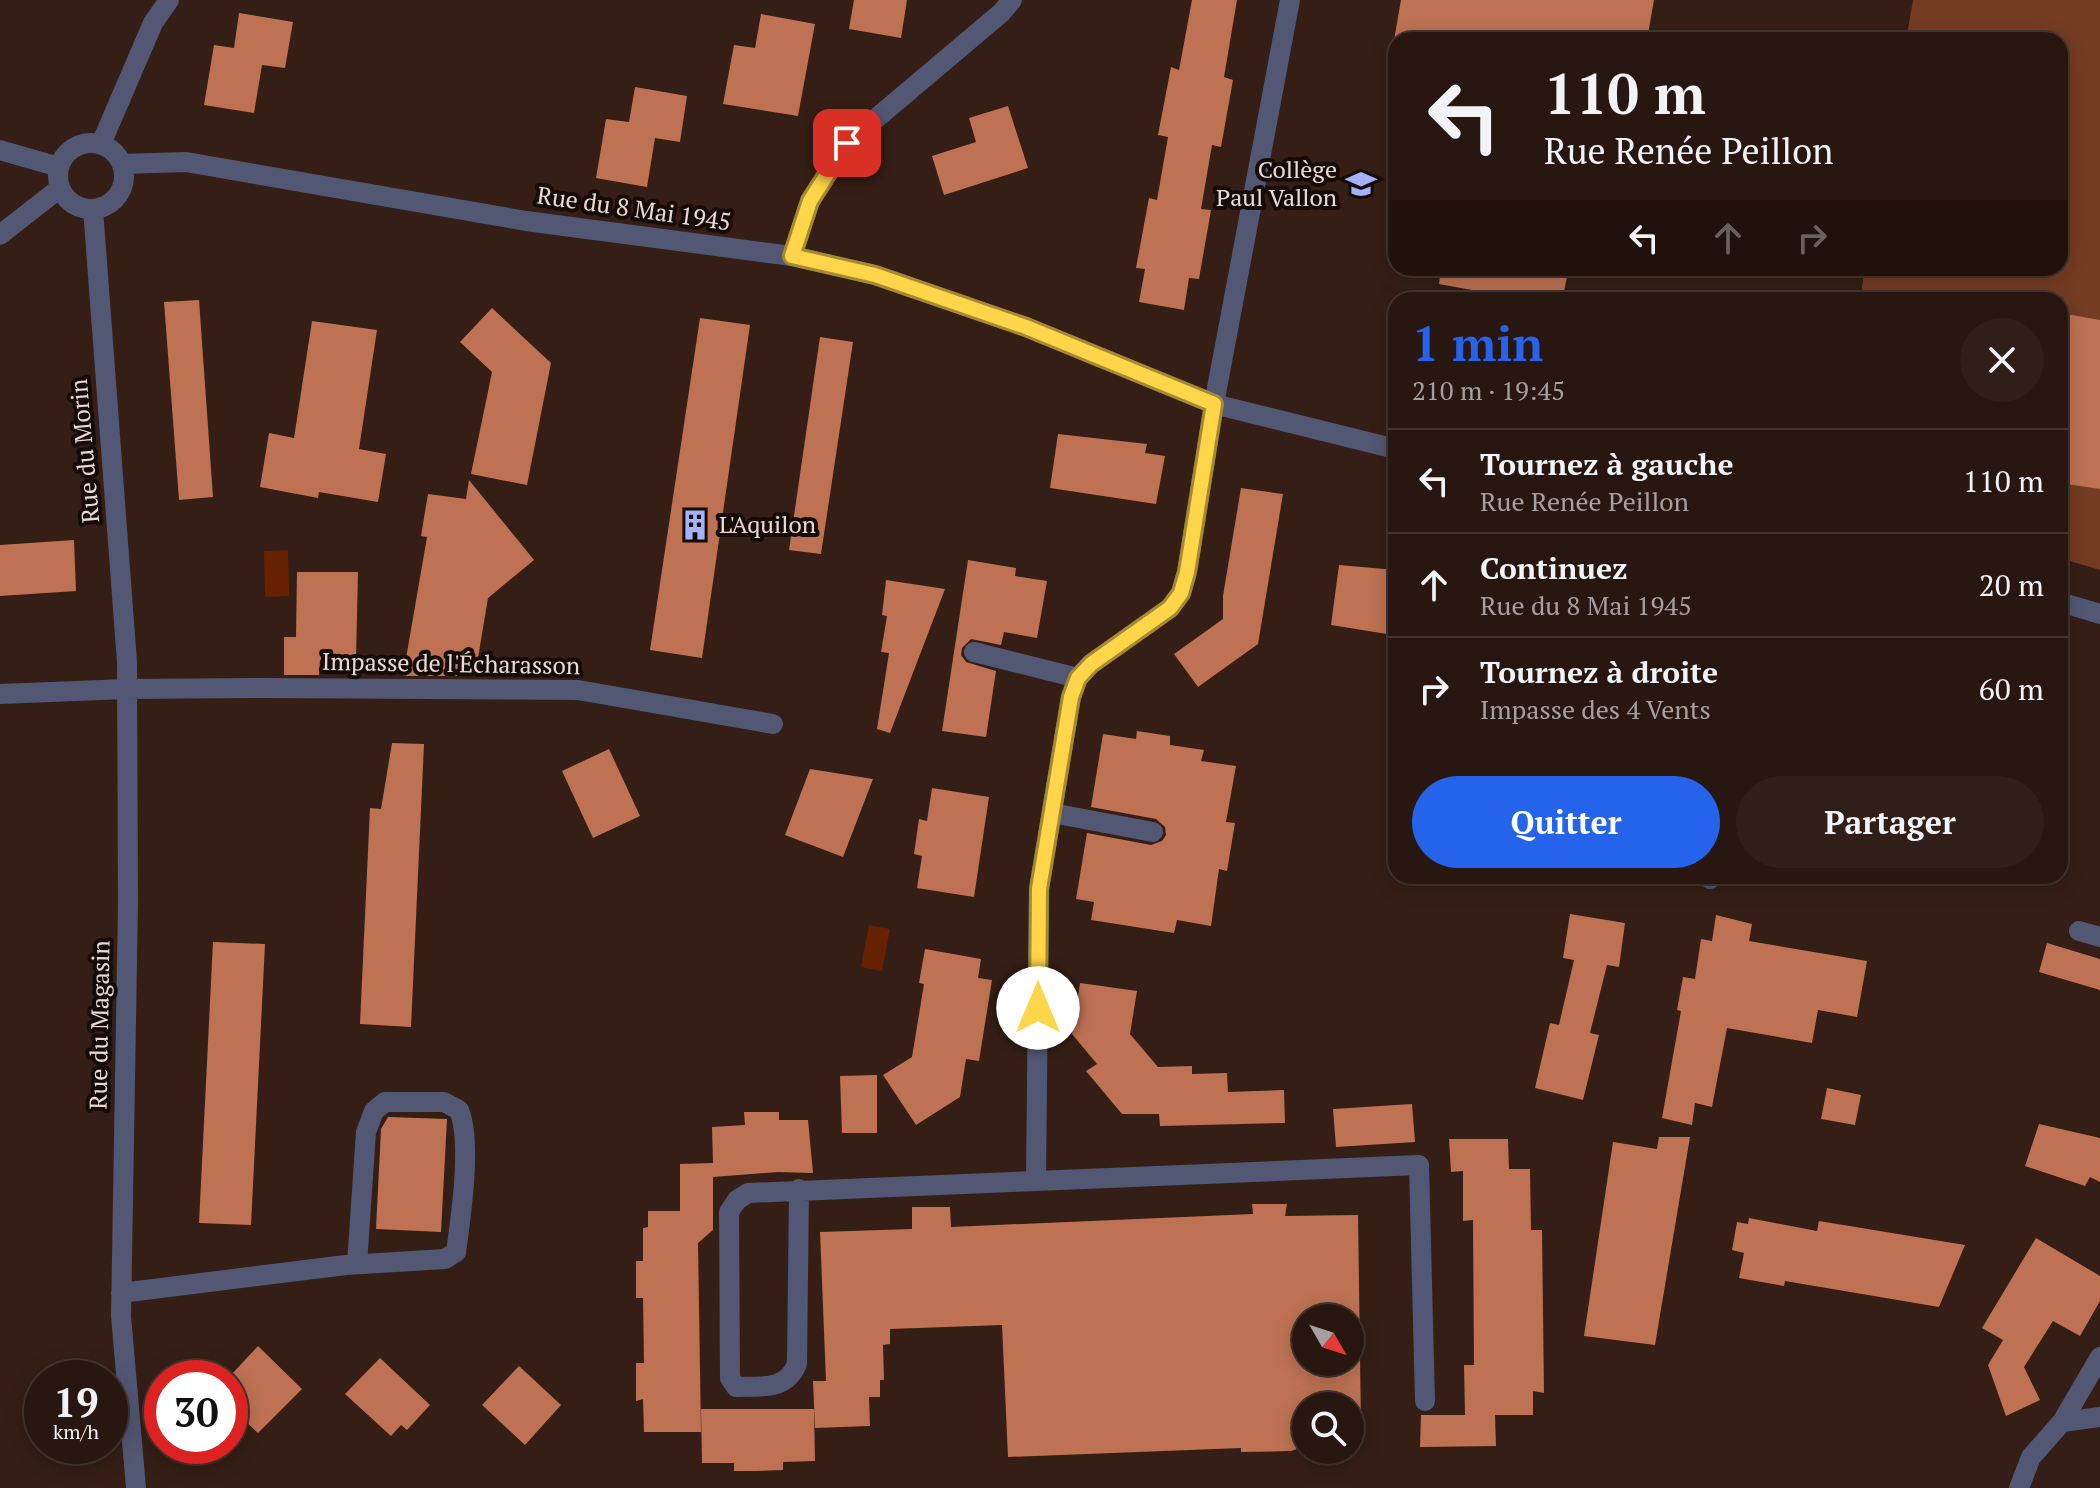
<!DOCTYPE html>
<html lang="fr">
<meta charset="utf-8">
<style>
:root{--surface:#281610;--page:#301f19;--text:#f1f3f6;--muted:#a59f9f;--line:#443530;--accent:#2563eb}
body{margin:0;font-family:"PT Serif",serif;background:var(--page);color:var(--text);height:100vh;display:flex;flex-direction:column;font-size:30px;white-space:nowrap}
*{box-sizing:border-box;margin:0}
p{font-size:26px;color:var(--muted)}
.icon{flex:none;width:44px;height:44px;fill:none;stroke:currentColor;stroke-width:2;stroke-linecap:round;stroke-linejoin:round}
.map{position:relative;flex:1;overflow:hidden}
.details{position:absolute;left:1388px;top:292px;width:680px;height:592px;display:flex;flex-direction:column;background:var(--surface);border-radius:24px;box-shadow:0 4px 20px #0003,0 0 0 2px var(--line)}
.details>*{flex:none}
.top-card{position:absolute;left:1388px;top:32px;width:680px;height:244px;border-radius:24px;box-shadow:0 4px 20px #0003,0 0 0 2px var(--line);background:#281610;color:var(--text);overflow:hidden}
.needle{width:52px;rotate:129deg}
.controls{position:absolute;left:1292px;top:1304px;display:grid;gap:16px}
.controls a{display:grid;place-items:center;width:72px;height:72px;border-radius:50%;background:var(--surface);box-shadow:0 4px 20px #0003,0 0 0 2px var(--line);font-size:40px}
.speed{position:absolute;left:24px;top:1360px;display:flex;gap:16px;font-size:40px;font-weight:700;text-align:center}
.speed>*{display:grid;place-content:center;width:104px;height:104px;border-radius:50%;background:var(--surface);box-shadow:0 4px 20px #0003,0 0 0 2px var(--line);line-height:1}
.speed small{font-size:20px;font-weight:400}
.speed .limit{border:12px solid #d22;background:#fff;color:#111}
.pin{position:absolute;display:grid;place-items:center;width:68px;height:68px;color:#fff;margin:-34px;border-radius:16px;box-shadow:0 4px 12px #0006}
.me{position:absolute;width:88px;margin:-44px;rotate:0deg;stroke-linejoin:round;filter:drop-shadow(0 0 6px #0008)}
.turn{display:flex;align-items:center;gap:28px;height:168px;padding:0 24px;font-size:36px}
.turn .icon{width:104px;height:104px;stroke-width:2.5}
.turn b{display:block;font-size:56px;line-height:68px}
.lanes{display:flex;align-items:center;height:76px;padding:0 24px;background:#0003;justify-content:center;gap:40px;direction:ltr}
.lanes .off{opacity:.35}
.round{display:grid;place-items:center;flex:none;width:84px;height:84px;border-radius:42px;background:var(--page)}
.head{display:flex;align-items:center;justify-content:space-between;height:136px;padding:0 24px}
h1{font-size:48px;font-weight:600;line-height:60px;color:var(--accent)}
.cta{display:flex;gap:16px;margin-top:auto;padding:16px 24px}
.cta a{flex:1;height:92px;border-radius:48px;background:var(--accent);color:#fff;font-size:32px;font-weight:600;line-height:92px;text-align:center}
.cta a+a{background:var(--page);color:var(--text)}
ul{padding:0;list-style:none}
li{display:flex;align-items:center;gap:24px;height:104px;padding:0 24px;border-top:2px solid var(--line)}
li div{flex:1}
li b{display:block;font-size:30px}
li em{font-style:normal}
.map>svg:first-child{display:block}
.green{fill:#743c23}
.water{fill:#620}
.building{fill:#be7253;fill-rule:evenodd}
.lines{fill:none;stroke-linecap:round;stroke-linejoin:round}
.minor{stroke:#525774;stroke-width:20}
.route-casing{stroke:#a68a30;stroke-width:20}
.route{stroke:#ffd54a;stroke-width:14}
.labels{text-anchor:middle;stroke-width:8;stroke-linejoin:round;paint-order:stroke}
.poi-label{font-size:24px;fill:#eadad3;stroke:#150b07;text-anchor:end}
.street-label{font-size:24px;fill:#eadad3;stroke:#150b07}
</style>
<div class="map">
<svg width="2100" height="1488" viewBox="0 0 2100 1488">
<rect width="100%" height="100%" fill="#351e15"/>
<path class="green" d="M1913 0H2100V570L2060 558V300H1860L1865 268H2060V40H1906Z"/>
<path class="water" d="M288 550 289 596 265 597 264 551Z
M869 925 890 929 882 971 861 967Z"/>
<path class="building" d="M854 0H907L901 38 849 29Z
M1192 0H1237L1224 77 1233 80 1221 147 1212 145 1201 209 1211 210 1199 279 1189 278 1184 310 1139 302 1145 269 1136 268 1149 198 1157 200 1168 137 1158 135 1171 67 1179 70Z
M1401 0H1654L1647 40H1394Z
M239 13 293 22 285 68 262 65 254 113 204 105 214 45 234 48Z
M761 14 815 24 798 116 723 104 734 45 755 48Z
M635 87 687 96 680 142 655 138 647 187 596 178 606 119 629 122Z
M1008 106 1028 168 944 195 932 156 976 142 969 118Z
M1441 268H1569L1562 300H1528L1439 284Z
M199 300 213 497 179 500 164 302Z
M492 308 551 363 527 485 471 474 492 372 460 342Z
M2060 313 2100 320V489L2060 483Z
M700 318 750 325 702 658 650 650Z
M312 321 377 330 359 449 386 454 378 502 319 492 318 498 260 487 269 433 294 438Z
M820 337 853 342 821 554 789 550Z
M1058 434 1147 444 1145 453 1165 456 1156 504 1050 488Z
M469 480 534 560 488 598 475 676H403L427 537 421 536 428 494 466 499Z
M1241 488 1283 494 1258 644 1198 687 1174 654 1223 619V596Z
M74 540 76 591 0 596V545Z
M968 560 1016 568 1015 576 1047 581 1037 638 1004 632 1001 645 971 639 962 648 961 655 966 662 996 671 986 737 942 731Z
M1339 565 1396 570 1387 634 1331 625Z
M297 572H358L356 660H320L319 675H284V637H296Z
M886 580 945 589 890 733 877 729 889 653 881 652 887 616 882 615Z
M1137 731 1170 736V745L1204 750 1201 761 1236 766 1226 822 1235 823 1227 871 1219 869 1211 926 1177 920 1174 933 1091 920 1094 902 1076 899 1087 833 1151 845 1162 841 1166 835 1165 827 1156 819 1091 807 1103 734 1136 739Z
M392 743 424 744 411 1027 360 1024 370 808 381 809Z
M609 749 640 816 593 838 562 771Z
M810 769 873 779 843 857 785 835Z
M932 788 989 797 974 897 917 888 922 856 914 854 919 819 927 821Z
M1570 914 1625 923 1619 967 1607 965 1590 1033 1599 1035 1583 1100 1535 1088 1550 1023 1559 1025 1574 960 1563 958Z
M1716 915 1752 924 1749 941 1867 961 1857 1017 1818 1010 1812 1043 1727 1028 1712 1107 1695 1103 1692 1125 1662 1118 1681 1011 1677 1010 1683 977 1695 979 1701 939 1712 941Z
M213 942 265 944 251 1225 199 1223Z
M2047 943 2100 959V990L2039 972Z
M925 949 981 959 978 978 992 980 979 1061 966 1059 960 1097 916 1125 883 1075 912 1057 924 984 919 983Z
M1080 983 1137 991 1130 1034 1158 1067 1192 1066V1074L1227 1073 1228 1092 1284 1090 1285 1123 1160 1126 1159 1114H1122L1086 1071 1097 1064 1072 1034Z
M877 1075V1133H842L840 1076Z
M1827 1088 1861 1095 1855 1125 1821 1119Z
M1412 1104 1415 1142 1336 1147 1333 1109Z
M744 1112H779V1120H808L813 1173 778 1172 713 1177V1230L698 1243 701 1432H644L643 1399 636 1401V1363H644L643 1298H636V1261H643V1228L648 1227V1211H680V1164L713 1163 712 1127 745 1125Z
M388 1117 447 1119 441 1232 376 1229 381 1129Z
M2039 1124 2100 1138V1182L2090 1177 2085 1186 2025 1166Z
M1659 1137H1690L1655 1345 1584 1336 1613 1142 1657 1149Z
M1449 1139H1508L1509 1169H1530L1531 1230H1542L1544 1393 1533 1391V1415H1495L1496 1446 1420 1447 1421 1415H1465L1464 1365H1474L1473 1220 1463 1221V1171L1451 1172Z
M1252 1204H1287L1285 1216 1358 1215 1361 1425 1350 1429V1406H1306V1446L1291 1451 1241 1452V1448L1008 1457 1002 1325 890 1329V1344L883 1345 884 1380H880V1397H869L870 1426 815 1428 813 1381H826L820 1232 912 1229V1207H950L951 1227 1253 1214ZM1306 1318H1350V1362H1306Z
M1749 1218 1817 1231 1819 1221 1965 1245 1939 1307 1785 1281 1784 1286 1739 1278 1744 1253 1732 1250 1737 1222 1748 1224Z
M2036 1238 2100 1276V1301L2080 1336 2053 1321 2024 1367 2040 1400 2006 1416 1988 1365 2003 1340 1982 1328Z
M258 1346 302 1389 258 1433 230 1407V1376Z
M380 1358 430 1405 407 1430 401 1425 391 1436 345 1394Z
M519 1366 561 1405 525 1445 482 1405Z
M701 1409H814L815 1461 783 1462V1470L756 1471H734V1463H702Z"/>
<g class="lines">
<path class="minor" d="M58 176a33 33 0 1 1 66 0a33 33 0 1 1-66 0Z
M101 144 153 23 169 0
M0 150 59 167
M122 164 186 162 526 221 792 256 875 275 1026 327 1214 404 1396 449
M93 209 127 662 128 902 121 1316 136 1488
M0 235 60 188
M792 256 810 201 847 143 1001 13 1012 0
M2060 602 2100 614
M974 652 1078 678
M0 694 126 689 261 688 578 690 773 724
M1052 813 1153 832
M1710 879 1711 876
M2079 931 2100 937
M1036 1181 1419 1165 1425 1401
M799 1189 797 1364C786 1391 761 1386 736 1387L730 1378 729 1212 737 1200 748 1193 1036 1181 1039 889 1071 697 1078 678 1091 664 1170 608 1181 593 1187 572 1214 404 1290 0
M121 1293 346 1265 445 1259 456 1252C461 1216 472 1142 459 1110L444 1102H385L374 1111 366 1132 357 1264
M2062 1422 2100 1417
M2019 1488 2031 1457 2062 1422 2100 1357"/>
</g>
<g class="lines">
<g class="route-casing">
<path id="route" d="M847 143 810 201 792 256 875 275 1026 327 1214 404 1187 572 1181 593 1170 608 1091 664 1078 678 1071 697 1039 889 1038 1008"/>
</g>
<use href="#route" class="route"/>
</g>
<defs>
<g id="school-bare" transform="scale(2.4)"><path d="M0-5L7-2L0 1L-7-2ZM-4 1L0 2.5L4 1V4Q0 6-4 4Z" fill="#a5b1fc" stroke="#150b07" stroke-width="2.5" paint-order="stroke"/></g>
<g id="building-bare" transform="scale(2.4)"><path d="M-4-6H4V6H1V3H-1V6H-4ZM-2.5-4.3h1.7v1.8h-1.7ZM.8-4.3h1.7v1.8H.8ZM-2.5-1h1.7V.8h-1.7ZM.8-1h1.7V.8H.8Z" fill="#a5b1fc" stroke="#150b07" stroke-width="2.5" paint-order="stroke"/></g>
</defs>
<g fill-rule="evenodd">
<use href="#school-bare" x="1361" y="184"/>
<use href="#building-bare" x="695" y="525"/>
</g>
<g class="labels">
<g class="poi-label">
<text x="1337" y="178">Collège<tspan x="1337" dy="28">Paul Vallon</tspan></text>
<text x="719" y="533" text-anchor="start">L'Aquilon</text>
</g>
<g class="street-label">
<text transform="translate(634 209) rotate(8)" y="8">Rue du 8 Mai 1945</text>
<text transform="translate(85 451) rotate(-95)" y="8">Rue du Morin</text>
<text transform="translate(451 664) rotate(1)" y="8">Impasse de l'Écharasson</text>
<text transform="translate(100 1025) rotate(-89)" y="8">Rue du Magasin</text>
</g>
</g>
</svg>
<div class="controls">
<a><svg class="needle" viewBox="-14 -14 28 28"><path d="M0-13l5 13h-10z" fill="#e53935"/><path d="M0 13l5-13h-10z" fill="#a59f9f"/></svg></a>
<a><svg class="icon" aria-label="search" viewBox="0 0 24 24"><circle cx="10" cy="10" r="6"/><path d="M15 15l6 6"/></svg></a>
</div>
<div class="speed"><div>19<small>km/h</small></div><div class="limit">30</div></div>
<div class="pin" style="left:847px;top:143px;background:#d93025"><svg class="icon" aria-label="arrive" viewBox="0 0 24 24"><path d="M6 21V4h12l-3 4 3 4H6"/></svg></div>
<svg class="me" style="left:1038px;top:1008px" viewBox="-20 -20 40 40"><circle r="19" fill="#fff"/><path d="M0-13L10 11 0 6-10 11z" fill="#ffd54a"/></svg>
<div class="top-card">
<div class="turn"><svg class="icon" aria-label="left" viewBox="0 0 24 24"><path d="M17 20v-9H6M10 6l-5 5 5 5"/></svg><div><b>110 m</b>Rue Renée Peillon</div></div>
<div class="lanes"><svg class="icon" aria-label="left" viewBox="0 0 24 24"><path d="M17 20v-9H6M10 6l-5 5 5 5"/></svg><svg class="icon off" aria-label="ahead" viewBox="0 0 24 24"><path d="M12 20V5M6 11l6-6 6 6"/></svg><svg class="icon off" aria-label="right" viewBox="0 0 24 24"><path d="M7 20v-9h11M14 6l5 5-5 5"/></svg></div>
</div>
<section class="details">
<div class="head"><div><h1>1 min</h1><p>210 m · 19:45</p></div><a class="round"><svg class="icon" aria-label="close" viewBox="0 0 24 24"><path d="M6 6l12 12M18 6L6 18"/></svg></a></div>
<ul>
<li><svg class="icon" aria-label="left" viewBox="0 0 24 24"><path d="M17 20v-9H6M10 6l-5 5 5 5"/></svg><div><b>Tournez à gauche</b><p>Rue Renée Peillon</p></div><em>110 m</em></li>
<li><svg class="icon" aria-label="ahead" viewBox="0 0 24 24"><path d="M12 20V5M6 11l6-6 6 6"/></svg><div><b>Continuez</b><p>Rue du 8 Mai 1945</p></div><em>20 m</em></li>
<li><svg class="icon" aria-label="right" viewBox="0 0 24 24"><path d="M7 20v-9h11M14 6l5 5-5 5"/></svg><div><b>Tournez à droite</b><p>Impasse des 4 Vents</p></div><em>60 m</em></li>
</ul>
<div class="cta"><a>Quitter</a><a>Partager</a></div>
</section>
</div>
